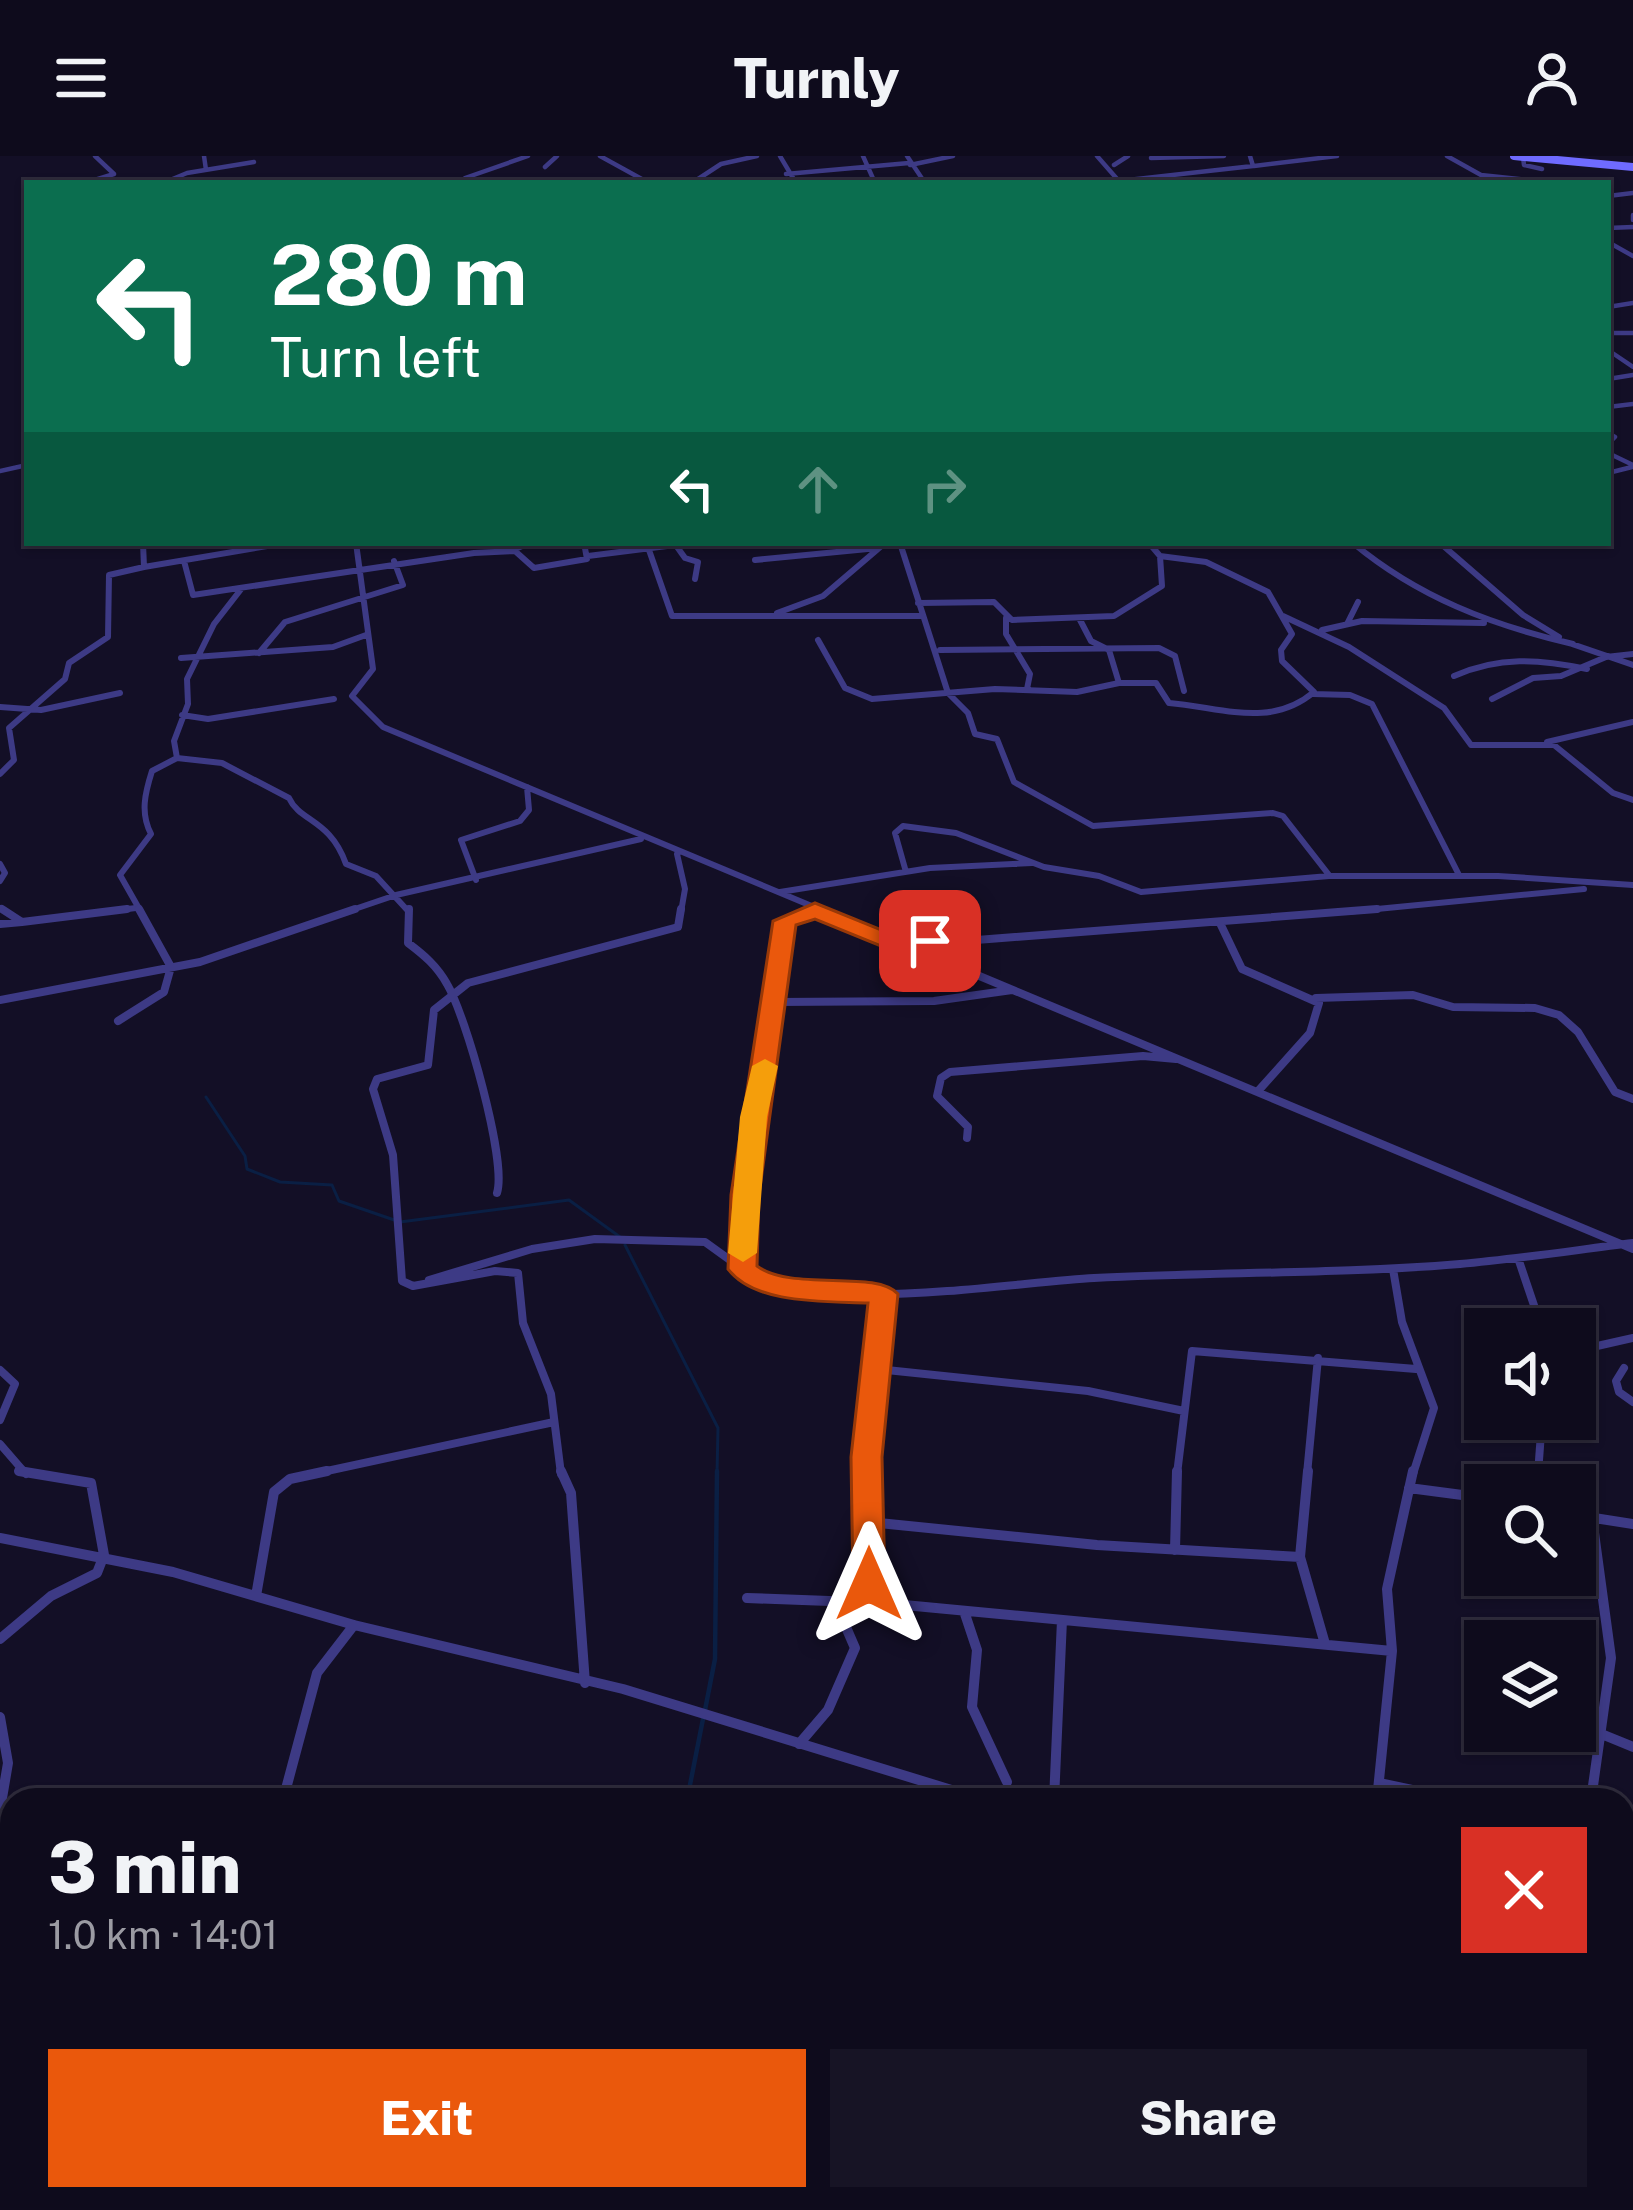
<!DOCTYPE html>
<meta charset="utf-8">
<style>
:root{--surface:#0e0b1c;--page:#171425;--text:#f1f3f6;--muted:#9b9ba3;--line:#2e2b3b;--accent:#ea580c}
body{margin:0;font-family:"Public Sans",sans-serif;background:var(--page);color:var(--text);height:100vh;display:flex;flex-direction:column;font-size:45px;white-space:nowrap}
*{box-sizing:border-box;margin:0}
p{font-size:39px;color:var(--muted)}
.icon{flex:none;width:66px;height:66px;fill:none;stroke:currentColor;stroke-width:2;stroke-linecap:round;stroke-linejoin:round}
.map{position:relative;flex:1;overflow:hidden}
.details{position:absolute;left:0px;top:1632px;width:1635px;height:423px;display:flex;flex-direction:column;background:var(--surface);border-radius:36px 36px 0 0;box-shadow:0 3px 9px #0004,0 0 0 3px var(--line)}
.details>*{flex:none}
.hud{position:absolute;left:24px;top:24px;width:1587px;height:366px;border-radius:0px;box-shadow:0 3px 9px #0004,0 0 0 3px var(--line);background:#0b6e4f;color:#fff;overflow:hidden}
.fabs{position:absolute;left:1464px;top:1152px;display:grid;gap:24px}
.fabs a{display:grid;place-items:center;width:132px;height:132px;border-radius:0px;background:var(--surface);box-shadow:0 3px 9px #0004,0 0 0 3px var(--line);font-size:60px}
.pin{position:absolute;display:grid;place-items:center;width:102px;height:102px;color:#fff;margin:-51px;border-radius:24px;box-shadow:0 6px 18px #0006}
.me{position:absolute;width:132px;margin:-66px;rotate:0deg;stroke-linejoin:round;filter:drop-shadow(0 0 9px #0008)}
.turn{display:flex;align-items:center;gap:42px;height:252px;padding:0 48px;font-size:54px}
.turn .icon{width:156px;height:156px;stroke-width:2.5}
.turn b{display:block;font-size:84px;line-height:102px}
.lanes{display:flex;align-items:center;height:114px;padding:0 48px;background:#0003;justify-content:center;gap:60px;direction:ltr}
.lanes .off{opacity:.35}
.round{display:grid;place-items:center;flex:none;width:126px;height:126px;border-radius:0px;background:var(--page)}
.head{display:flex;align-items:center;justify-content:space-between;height:204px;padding:0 48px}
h1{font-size:72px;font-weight:800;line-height:90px}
.primary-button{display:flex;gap:24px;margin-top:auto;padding:24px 48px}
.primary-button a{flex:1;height:138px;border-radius:0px;background:var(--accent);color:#fff;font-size:48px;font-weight:800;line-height:138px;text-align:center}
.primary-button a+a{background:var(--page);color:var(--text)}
header{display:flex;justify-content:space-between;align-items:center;height:156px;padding:0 48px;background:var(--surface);font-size:54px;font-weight:800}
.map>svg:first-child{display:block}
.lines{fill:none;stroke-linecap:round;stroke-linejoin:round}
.stream-far1{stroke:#0a1f44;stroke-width:3}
.stream{stroke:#0a1f44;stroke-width:4.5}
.street-far3{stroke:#3d3a85;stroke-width:4.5}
.street-far2{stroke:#3d3a85;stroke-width:6}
.street-far1{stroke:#3d3a85;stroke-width:8}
.street{stroke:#3d3a85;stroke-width:10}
.secondary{stroke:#6f6bff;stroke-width:8}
.route{fill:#ea580c;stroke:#983908;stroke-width:3}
.slow{fill:#f59e0b}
</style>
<header><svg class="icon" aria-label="menu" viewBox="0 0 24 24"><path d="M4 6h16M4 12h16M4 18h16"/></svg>Turnly<svg class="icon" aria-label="person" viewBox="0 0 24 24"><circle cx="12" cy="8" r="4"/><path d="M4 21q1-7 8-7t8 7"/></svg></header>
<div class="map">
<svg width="1633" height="2054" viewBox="0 0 1633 2054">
<rect width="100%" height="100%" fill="#130f26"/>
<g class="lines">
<path class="stream-far1" d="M206 941 245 1000 247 1013 280 1026 332 1029 339 1045 400 1066 569 1044 620 1081
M625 1089 718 1272 717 1318"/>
<path class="stream" d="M705 1554 715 1503 717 1315
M687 1644 703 1563
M591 2043 592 2054"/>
<path class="street-far3" d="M204 0 206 14
M600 0 649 27
M780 0 796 27
M863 0 875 27
M907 0 925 27
M1097 0 1118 24
M1447 0 1481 19 1558 27
M1523 1 1524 9 1542 13
M1151 2 1224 0
M910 9 953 0
M1114 9 1128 0
M1254 10 1337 0
M545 11 557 0
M786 18 909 7
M465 22 528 0
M85 27 114 18 95 0
M163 27 187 17 254 6
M692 27 721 8 757 0
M1101 27 1253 10 1250 0
M1608 40 1633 37
M1633 59V64
M1608 72 1633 71
M1608 86 1633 100
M1608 151 1633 147
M1608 177H1633
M1608 194 1633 211
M1608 223 1633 219
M1608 251 1633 248
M1608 277 1615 281 1608 288
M1608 297 1633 309
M0 315 27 309
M1608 317 1632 311"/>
<path class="street-far2" d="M356 387 373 513 352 540 383 571 826 756
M900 387 948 537 968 557 975 578 997 583 1014 626 1093 670 1273 657 1283 660 1329 719
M1353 387C1418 441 1491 469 1573 488
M1440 387 1523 459 1559 481
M675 388 685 402 698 406 695 423
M513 394 529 387
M649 394 672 460H921
M588 400 675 389
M755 404 878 392
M184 405 193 439 474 397 515 395 534 412 587 403 584 387
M144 411 285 387
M918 447 994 446 1012 464 1114 460 1162 430 1160 400
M777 457 823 440 885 387
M1283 460 1349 491 1444 552 1471 589H1554L1613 637 1633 644
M1006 462V478L1030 518 1027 533
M1348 466 1358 446
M1322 474 1362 465 1484 467
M818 484 845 532 872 543 995 533 1077 536 1119 527 1109 494 1091 485 1079 462
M1572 488 1633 509
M940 494 1159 492 1175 500 1184 535
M259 497 285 466 403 429 394 405
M181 502 333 491 366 479
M1454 520C1499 500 1539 503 1587 513
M1119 527H1156L1169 547C1221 551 1270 573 1314 536L1282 505 1281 494 1292 478 1268 436 1206 406 1160 400 1149 387
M1313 538 1350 539 1372 548 1459 719
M1492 543 1533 522 1561 520 1606 501 1633 498
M0 551 41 554 120 537
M182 559 208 563 334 543
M1547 586 1633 566
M177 602 222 607 289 642C300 666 330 663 346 708L376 720 409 756
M0 618 14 604 9 572 65 523 69 507 108 481 109 419 144 411 143 387
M677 698 685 733 681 756
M0 708 5 717 0 725
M906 716 895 677 903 670 956 677 1044 711 1099 720 1141 736 1329 720H1498L1633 729
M476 724 461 684 520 665 529 654 527 631
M780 736 930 712 1032 707
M0 752 7 756
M102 756 136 752
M141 756 120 719 151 678C140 657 145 637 152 615L177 602 174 585 188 548 187 523 214 468 242 432
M346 756 396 739 641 683
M1346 756 1584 733"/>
<path class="street-far1" d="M2 753 22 766 127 753
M409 753 408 787C424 799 437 810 447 828 466 860 507 1005 497 1037
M819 753 1633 1093
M815 755 781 771 769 893 753 961 742 1113C807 1162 1011 1126 1094 1122 1216 1116 1339 1118 1460 1108 1518 1103 1576 1094 1633 1087
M1220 767 1242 813 1319 847 1310 877 1259 934
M0 768 22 766
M900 790 1377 753
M1316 842 1413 839 1453 851 1535 852 1559 859 1578 876 1615 936 1633 943
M0 844 200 806 355 753
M776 846 934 845 1012 834
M118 865 164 836 171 811 139 753
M967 982 968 971 937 940 941 922 950 916 1143 900 1176 903
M1518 1102 1542 1173
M1393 1113 1402 1166 1434 1252 1413 1318
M429 1124 532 1093 595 1083 705 1086 741 1112
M1575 1195 1633 1182
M1624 1212 1616 1225 1619 1236 1633 1246
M877 1213 1088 1235 1184 1255
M0 1214 15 1228 0 1264
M0 1288 26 1318
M313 1318 554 1266
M561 1318 551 1238 523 1167 518 1117 495 1115 413 1130 402 1125 393 999 373 933 377 923 428 909 434 854 468 827 678 771 681 753
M867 1318 884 1138
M1177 1318 1192 1195 1416 1213
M1307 1318 1318 1202
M1538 1318 1542 1263"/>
<path class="street" d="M561 1315 571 1337 585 1527
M867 1315V1387L883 1447 1392 1495
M1308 1315 1300 1401 1325 1488
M1537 1329 1538 1315
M1409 1332 1485 1342
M1575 1359 1633 1368
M869 1366 1097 1389 1300 1401
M0 1382 173 1416 354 1469 623 1533 984 1644
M1175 1394 1177 1315
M256 1440 274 1336 290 1323 327 1315
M747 1442 883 1447
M964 1455 977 1494 972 1551 1007 1626
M0 1483 51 1440 97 1417 104 1399 91 1327 19 1315
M0 1561 8 1607 0 1654
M1599 1577 1633 1591
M799 1588 828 1554 855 1492 839 1455 869 1402
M1379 1627 1459 1644
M283 1644 317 1517 354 1469
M1054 1644 1062 1464
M1377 1644 1392 1495 1387 1433 1413 1315
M1591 1644 1611 1502 1592 1362
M1623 1788 1633 1790
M1623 1865 1633 1859
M714 2043 726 2054
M1159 2043 1162 2054
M1375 2043 1376 2054
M38 2054 39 2043
M228 2054 240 2043
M859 2054 864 2043
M1196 2054 1229 2043"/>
<path class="secondary" d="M1514 0 1633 11"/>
</g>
<path class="route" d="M815 747 901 782 930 778 942 785 898 797 815 763 796 769 759 1039 757 1110C792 1136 876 1113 898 1138L882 1301 885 1428 869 1440 853 1428 851 1301 868 1147C827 1145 755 1149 728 1113L731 1039 773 765Z"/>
<path class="slow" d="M765 903 778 910 767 961 757 1097 743 1106 728 1097 740 961 752 910Z"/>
</svg>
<div class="fabs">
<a><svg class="icon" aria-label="sound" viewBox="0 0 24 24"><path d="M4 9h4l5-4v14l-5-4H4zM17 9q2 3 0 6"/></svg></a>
<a><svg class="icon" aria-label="search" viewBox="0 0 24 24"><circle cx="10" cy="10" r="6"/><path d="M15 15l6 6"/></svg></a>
<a><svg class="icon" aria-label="layers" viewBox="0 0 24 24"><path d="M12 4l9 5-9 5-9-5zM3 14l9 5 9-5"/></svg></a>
</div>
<div class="pin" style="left:930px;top:785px;background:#d93025"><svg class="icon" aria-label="arrive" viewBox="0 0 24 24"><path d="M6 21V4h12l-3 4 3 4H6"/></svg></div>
<svg class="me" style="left:869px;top:1428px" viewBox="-20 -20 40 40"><path d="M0-17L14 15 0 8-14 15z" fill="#ea580c" stroke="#fff" stroke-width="4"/></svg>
<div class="hud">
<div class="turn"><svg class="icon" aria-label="left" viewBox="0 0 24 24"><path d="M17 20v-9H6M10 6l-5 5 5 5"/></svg><div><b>280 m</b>Turn left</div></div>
<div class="lanes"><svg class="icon" aria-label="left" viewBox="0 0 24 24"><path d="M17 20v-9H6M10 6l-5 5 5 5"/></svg><svg class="icon off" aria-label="ahead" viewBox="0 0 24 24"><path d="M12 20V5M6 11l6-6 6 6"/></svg><svg class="icon off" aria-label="right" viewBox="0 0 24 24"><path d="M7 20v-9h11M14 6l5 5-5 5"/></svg></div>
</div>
<section class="details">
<div class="head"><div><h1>3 min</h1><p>1.0 km · 14:01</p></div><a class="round" style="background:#d93025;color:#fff"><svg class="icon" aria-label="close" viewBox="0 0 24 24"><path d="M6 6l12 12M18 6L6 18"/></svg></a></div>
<div class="primary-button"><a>Exit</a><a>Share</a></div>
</section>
</div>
